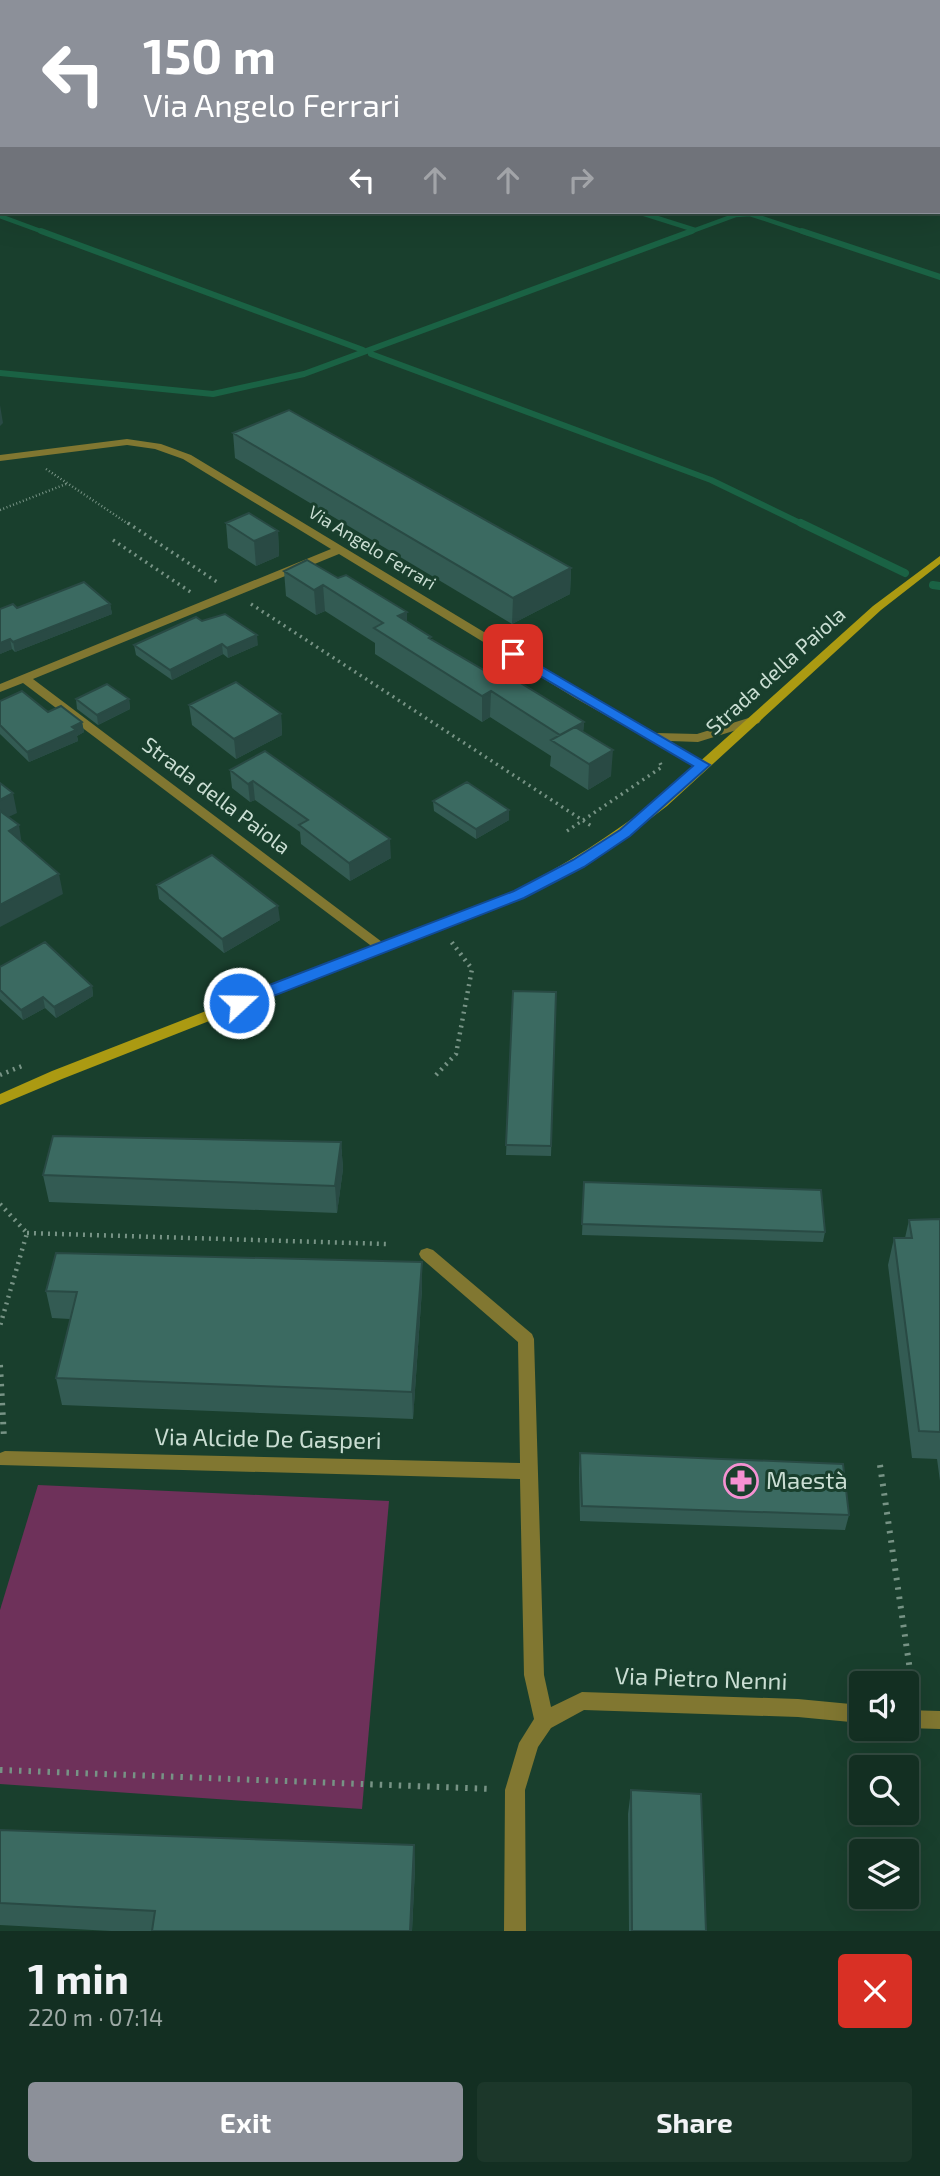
<!DOCTYPE html>
<meta charset="utf-8">
<style>
:root{--surface:#132f22;--page:#1c372a;--text:#f1f3f6;--muted:#9da9a5;--line:#324a40;--accent:#8c9099}
body{margin:0;font-family:"Exo 2",sans-serif;background:var(--page);color:var(--text);height:100vh;display:flex;flex-direction:column;font-size:26px;white-space:nowrap}
*{box-sizing:border-box;margin:0}
p{font-size:23px;color:var(--muted)}
.icon{flex:none;width:38px;height:38px;fill:none;stroke:currentColor;stroke-width:2;stroke-linecap:round;stroke-linejoin:round}
.map{position:relative;height:1931px;overflow:hidden}
.panel{display:flex;flex-direction:column;background:var(--surface);flex:1}
.panel>*{flex:none}
.banner{position:absolute;left:0px;top:0px;width:942px;height:214px;box-shadow:0 7px 28px #0002,0 0 0 2px var(--line);background:#8c9099;color:#fff;overflow:hidden}
.buttons{position:absolute;left:849px;top:1671px;display:grid;gap:14px}
.buttons a{display:grid;place-items:center;width:70px;height:70px;border-radius:7px;background:var(--surface);box-shadow:0 7px 28px #0002,0 0 0 2px var(--line);font-size:35px}
.pin{position:absolute;display:grid;place-items:center;width:60px;height:60px;color:#fff;margin:-30px;border-radius:14px;box-shadow:0 4px 10px #0006}
.me{position:absolute;width:77px;margin:-38px;rotate:69deg;stroke-linejoin:round;filter:drop-shadow(0 0 5px #0008)}
.turn{display:flex;align-items:center;gap:24px;height:147px;padding:0 28px;font-size:32px}
.turn .icon{width:91px;height:91px;stroke-width:2.5}
.turn b{display:block;font-size:49px;line-height:60px}
.lanes{display:flex;align-items:center;height:66px;padding:0 28px;background:#0003;justify-content:center;gap:35px;direction:ltr}
.lanes .off{opacity:.35}
.round{display:grid;place-items:center;flex:none;width:74px;height:74px;border-radius:7px;background:var(--page)}
.summary{display:flex;align-items:center;justify-content:space-between;height:119px;padding:0 28px}
h1{font-size:42px;font-weight:700;line-height:52px}
.action{display:flex;gap:14px;margin-top:auto;padding:14px 28px}
.action a{flex:1;height:80px;border-radius:7px;background:var(--accent);color:#fff;font-size:28px;font-weight:700;line-height:80px;text-align:center}
.action a+a{background:var(--page);color:var(--text)}
.map>svg:first-child{display:block}
.green{fill:#6e315a}
.lines{fill:none;stroke-linecap:round;stroke-linejoin:round}
.stream-far2{stroke:#1a6244;stroke-width:4.5}
.stream-far1{stroke:#1a6244;stroke-width:6}
.stream{stroke:#1a6244;stroke-width:8}
.path-far3{stroke:#779385;stroke-width:2.5;stroke-dasharray:1 2.5;stroke-linecap:butt}
.path-far2{stroke:#779385;stroke-width:3.5;stroke-dasharray:2 4.5;stroke-linecap:butt}
.path-far1{stroke:#779385;stroke-width:4.5;stroke-dasharray:2 5;stroke-linecap:butt}
.path{stroke:#779385;stroke-width:6;stroke-dasharray:2.5 7;stroke-linecap:butt}
.street{fill:#817731;fill-rule:evenodd}
.secondary{fill:#ab9a12;fill-rule:evenodd}
.highway{fill:#e2cd33;fill-rule:evenodd}
.wall{fill:#335b53}
.shaded-wall{fill:#294a44}
.building{fill:#3b6a61;stroke:#294a44;stroke-width:2}
.route{fill:#1a73e8;stroke:#114b97;stroke-width:2}
.labels{text-anchor:middle;stroke-width:6;stroke-linejoin:round;paint-order:stroke}
.far-street-label{font-size:18px;fill:#caded3;stroke:#193f2d}
.street-label{font-size:21px;fill:#caded3;stroke:#193f2d}
.near-street-label{font-size:24px;fill:#caded3;stroke:#193f2d}
.near-poi-label{font-size:24px;fill:#caded3;stroke:#193f2d;text-anchor:start}
</style>
<div class="map">
<svg width="940" height="1931" viewBox="0 0 940 1931">
<rect width="100%" height="100%" fill="#193f2d"/>
<path class="green" d="M38 1485 389 1501 362 1809 0 1784V1610Z"/>
<g class="lines">
<path class="stream-far2" d="M238 2 243 0
M778 2 781 0
M638 212 695 230
M0 216 46 233
M687 233 736 215 750 214 807 233"/>
<path class="stream-far1" d="M41 231 363 350
M802 231 940 277
M371 354 711 480 804 525
M0 373 213 394 304 374 692 231"/>
<path class="stream" d="M801 523 905 573
M933 585 940 586"/>
<path class="path-far3" d="M46 469 130 525
M0 510 66 484"/>
<path class="path-far2" d="M128 523 217 582
M113 540 192 593
M251 604 593 827
M567 831 662 767 660 763"/>
<path class="path-far1" d="M0 1075 22 1066
M436 1075 456 1054 472 969 450 940
M0 1204 27 1233 0 1326
M27 1233 386 1244"/>
<path class="path" d="M0 1365 4 1438
M880 1465 914 1698
M0 1770 492 1789"/>
<path class="street" d="M127 439 161 444 191 455 583 692 656 733 697 734 755 716 761 720 759 723 698 742 670 741 709 765 703 769 699 768 575 698 339 554 33 679 390 948 383 953 378 951 23 683 0 692V684L331 549 183 459 155 449 127 445 0 461V455Z
M427 1248 433 1250 532 1334 534 1339 544 1675 551 1707 582 1692 798 1699 861 1705V1723L798 1717 584 1710 551 1728 538 1747 525 1790 526 1931H504L505 1790 519 1743 534 1719 524 1675 520 1479 0 1465V1453L5 1451 520 1463 518 1342 421 1258 419 1254 421 1250Z
M906 1710 940 1711V1729L906 1728Z"/>
<path class="secondary" d="M940 556V564L881 610 667 806C622 841 574 871 524 897L62 1079 0 1105V1094L52 1071 514 891C565 865 612 835 657 800L873 606Z"/>
<path class="highway" d="M0 17H2V23H0Z"/>
</g>
<path class="wall" d="M233 433 571 568 570 594 512 624 235 458Z
M226 523 278 531 279 556 256 566 228 548Z
M284 571 338 578 407 612V622L431 639 506 683 584 722 583 732 611 776 588 790 550 766 551 756 490 717 482 722 375 654V643L325 611 316 615 286 596Z
M110 604 112 614 15 652 12 649 0 654 17 608Z
M202 621 258 645 228 658 223 654 172 680 136 655 134 645Z
M76 699H129L130 709 98 725 77 709Z
M0 701 48 712 82 722 84 732 77 736 78 741 29 762 0 734Z
M189 705 281 714 282 735 236 759 192 725Z
M265 751 391 858 350 881 301 844 300 832 255 800 250 802 232 788 230 770Z
M433 801 509 810V820L476 839 434 811Z
M157 885 280 920 224 953 159 899Z
M0 967 92 986 93 996 56 1018 45 1008 23 1020 0 999Z
M513 991 556 992 551 1156 506 1155Z
M341 1142 343 1169 337 1213 49 1202 43 1175Z
M584 1182 825 1232 823 1242 582 1235Z
M940 1219V1481L937 1459 912 1458 888 1265 894 1238H905L909 1220Z
M422 1289 413 1419 62 1405 56 1378 70 1319 52 1318 46 1291Z
M580 1453 849 1515 845 1530 580 1521 579 1468Z
M631 1790 706 1931H629L628 1814Z
M0 1830 414 1845 415 1868 412 1931H111L0 1925Z"/>
<path class="shaded-wall" d="M0 405 3 423 0 426Z
M278 531 279 556 256 566 254 541Z
M571 568 570 594 512 624 513 598Z
M323 585 325 611 316 615 314 590Z
M110 604 112 614 15 652 13 642Z
M407 612V637L398 616Z
M257 635 258 645 228 658 227 648Z
M10 639 12 649 0 654V643Z
M222 644 223 654 172 680 170 670Z
M491 691 490 717 482 722V696Z
M129 699 130 709 98 725 97 715Z
M281 714 282 735 236 759 234 739Z
M82 722 84 732 77 736 78 741 29 762 27 752Z
M584 722 582 748 560 735Z
M613 750 611 776 588 790 589 764Z
M253 781 255 800 250 802 248 784Z
M13 793 17 813 0 821V800Z
M509 810V820L476 839V829Z
M19 825 22 845 9 831Z
M390 839 391 858 350 881 349 863Z
M59 874 63 894 0 927V905Z
M278 906 280 920 224 953 222 939Z
M92 986 93 996 56 1018 54 1007Z
M43 997 45 1008 23 1020 21 1010Z
M341 1142 343 1169 337 1213 335 1186Z
M422 1262V1289L413 1419 412 1392Z
M414 1845 415 1868 412 1931H410Z"/>
<path class="building" d="M289 410 571 568 513 598 233 433Z
M249 513 278 531 254 541 226 523Z
M307 560 338 578 346 575 407 612 398 616 431 637 429 638 506 683 514 679 584 722 560 735 491 691 482 696 374 628 383 623 323 585 314 590 284 571Z
M84 582 110 604 13 642 10 639 0 643V609L13 604 17 608Z
M225 614 257 635 227 648 222 644 170 670 134 645 196 617 202 621Z
M236 682 281 714 234 739 189 705Z
M107 684 129 699 97 715 76 699Z
M22 691 48 712 61 706 82 722 72 727 76 730 27 752 0 725V701Z
M575 727 613 750 589 764 551 740Z
M265 751 390 839 349 863 299 825 308 820 253 781 248 784 230 770Z
M467 782 509 810 476 829 433 801Z
M0 783 13 793 0 800Z
M0 811 19 825 9 831 59 874 0 905Z
M212 855 278 906 222 939 157 885Z
M45 942 92 986 54 1007 43 997 21 1010 0 990V967Z
M513 991 556 992 551 1146 506 1145Z
M53 1136 341 1142 335 1186 43 1175Z
M584 1182 821 1190 825 1232 582 1224Z
M940 1219V1432L919 1431 894 1238H912L909 1220Z
M56 1253 422 1262 412 1392 56 1378 77 1292 46 1291Z
M580 1453 843 1464 849 1515 582 1506Z
M631 1790 701 1794 706 1931H632Z
M0 1830 414 1845 410 1931H152L155 1911 0 1903Z"/>
<path class="route" d="M513 650 710 765 630 836 584 867 524 898 245 1007H233L231 1003 233 999 514 891 573 860 620 830 693 766 508 657 506 654Z"/>
<defs>
<g id="pharmacy-ring" transform="scale(1.75)"><circle r="9.5" fill="#193f2d" stroke="#f591d2" stroke-width="1.5"/><path d="M-2-6h4v4h4v4h-4v4h-4v-4h-4v-4h4Z" fill="#f591d2"/></g>
</defs>
<g fill-rule="evenodd">
<use href="#pharmacy-ring" x="741" y="1481"/>
</g>
<g class="labels">
<g class="far-street-label">
<text transform="translate(372 548) rotate(31)" y="6">Via Angelo Ferrari</text>
</g>
<g class="street-label">
<text transform="translate(776 671) rotate(-42)" y="7">Strada della Paiola</text>
<text transform="translate(216 796) rotate(37)" y="7">Strada della Paiola</text>
</g>
<g class="near-street-label">
<text transform="translate(268 1439) rotate(1)" y="8">Via Alcide De Gasperi</text>
<text transform="translate(701 1679) rotate(2)" y="8">Via Pietro Nenni</text>
</g>
<g class="near-poi-label">
<text x="766" y="1489">Maestà</text>
</g>
</g>
</svg>
<div class="buttons">
<a><svg class="icon" aria-label="sound" viewBox="0 0 24 24"><path d="M4 9h4l5-4v14l-5-4H4zM17 9q2 3 0 6"/></svg></a>
<a><svg class="icon" aria-label="search" viewBox="0 0 24 24"><circle cx="10" cy="10" r="6"/><path d="M15 15l6 6"/></svg></a>
<a><svg class="icon" aria-label="layers" viewBox="0 0 24 24"><path d="M12 4l9 5-9 5-9-5zM3 14l9 5 9-5"/></svg></a>
</div>
<div class="pin" style="left:513px;top:654px;background:#d93025"><svg class="icon" aria-label="arrive" viewBox="0 0 24 24"><path d="M6 21V4h12l-3 4 3 4H6"/></svg></div>
<svg class="me" style="left:239px;top:1003px" viewBox="-20 -20 40 40"><circle r="17" fill="#1a73e8" stroke="#fff" stroke-width="3"/><path d="M0-11L8 9 0 5-8 9z" fill="#fff"/></svg>
<div class="banner">
<div class="turn"><svg class="icon" aria-label="left" viewBox="0 0 24 24"><path d="M17 20v-9H6M10 6l-5 5 5 5"/></svg><div><b>150 m</b>Via Angelo Ferrari</div></div>
<div class="lanes"><svg class="icon" aria-label="left" viewBox="0 0 24 24"><path d="M17 20v-9H6M10 6l-5 5 5 5"/></svg><svg class="icon off" aria-label="ahead" viewBox="0 0 24 24"><path d="M12 20V5M6 11l6-6 6 6"/></svg><svg class="icon off" aria-label="ahead" viewBox="0 0 24 24"><path d="M12 20V5M6 11l6-6 6 6"/></svg><svg class="icon off" aria-label="right" viewBox="0 0 24 24"><path d="M7 20v-9h11M14 6l5 5-5 5"/></svg></div>
</div>
</div>
<section class="panel">
<div class="summary"><div><h1>1 min</h1><p>220 m · 07:14</p></div><a class="round" style="background:#d93025;color:#fff"><svg class="icon" aria-label="close" viewBox="0 0 24 24"><path d="M6 6l12 12M18 6L6 18"/></svg></a></div>
<div class="action"><a>Exit</a><a>Share</a></div>
</section>
